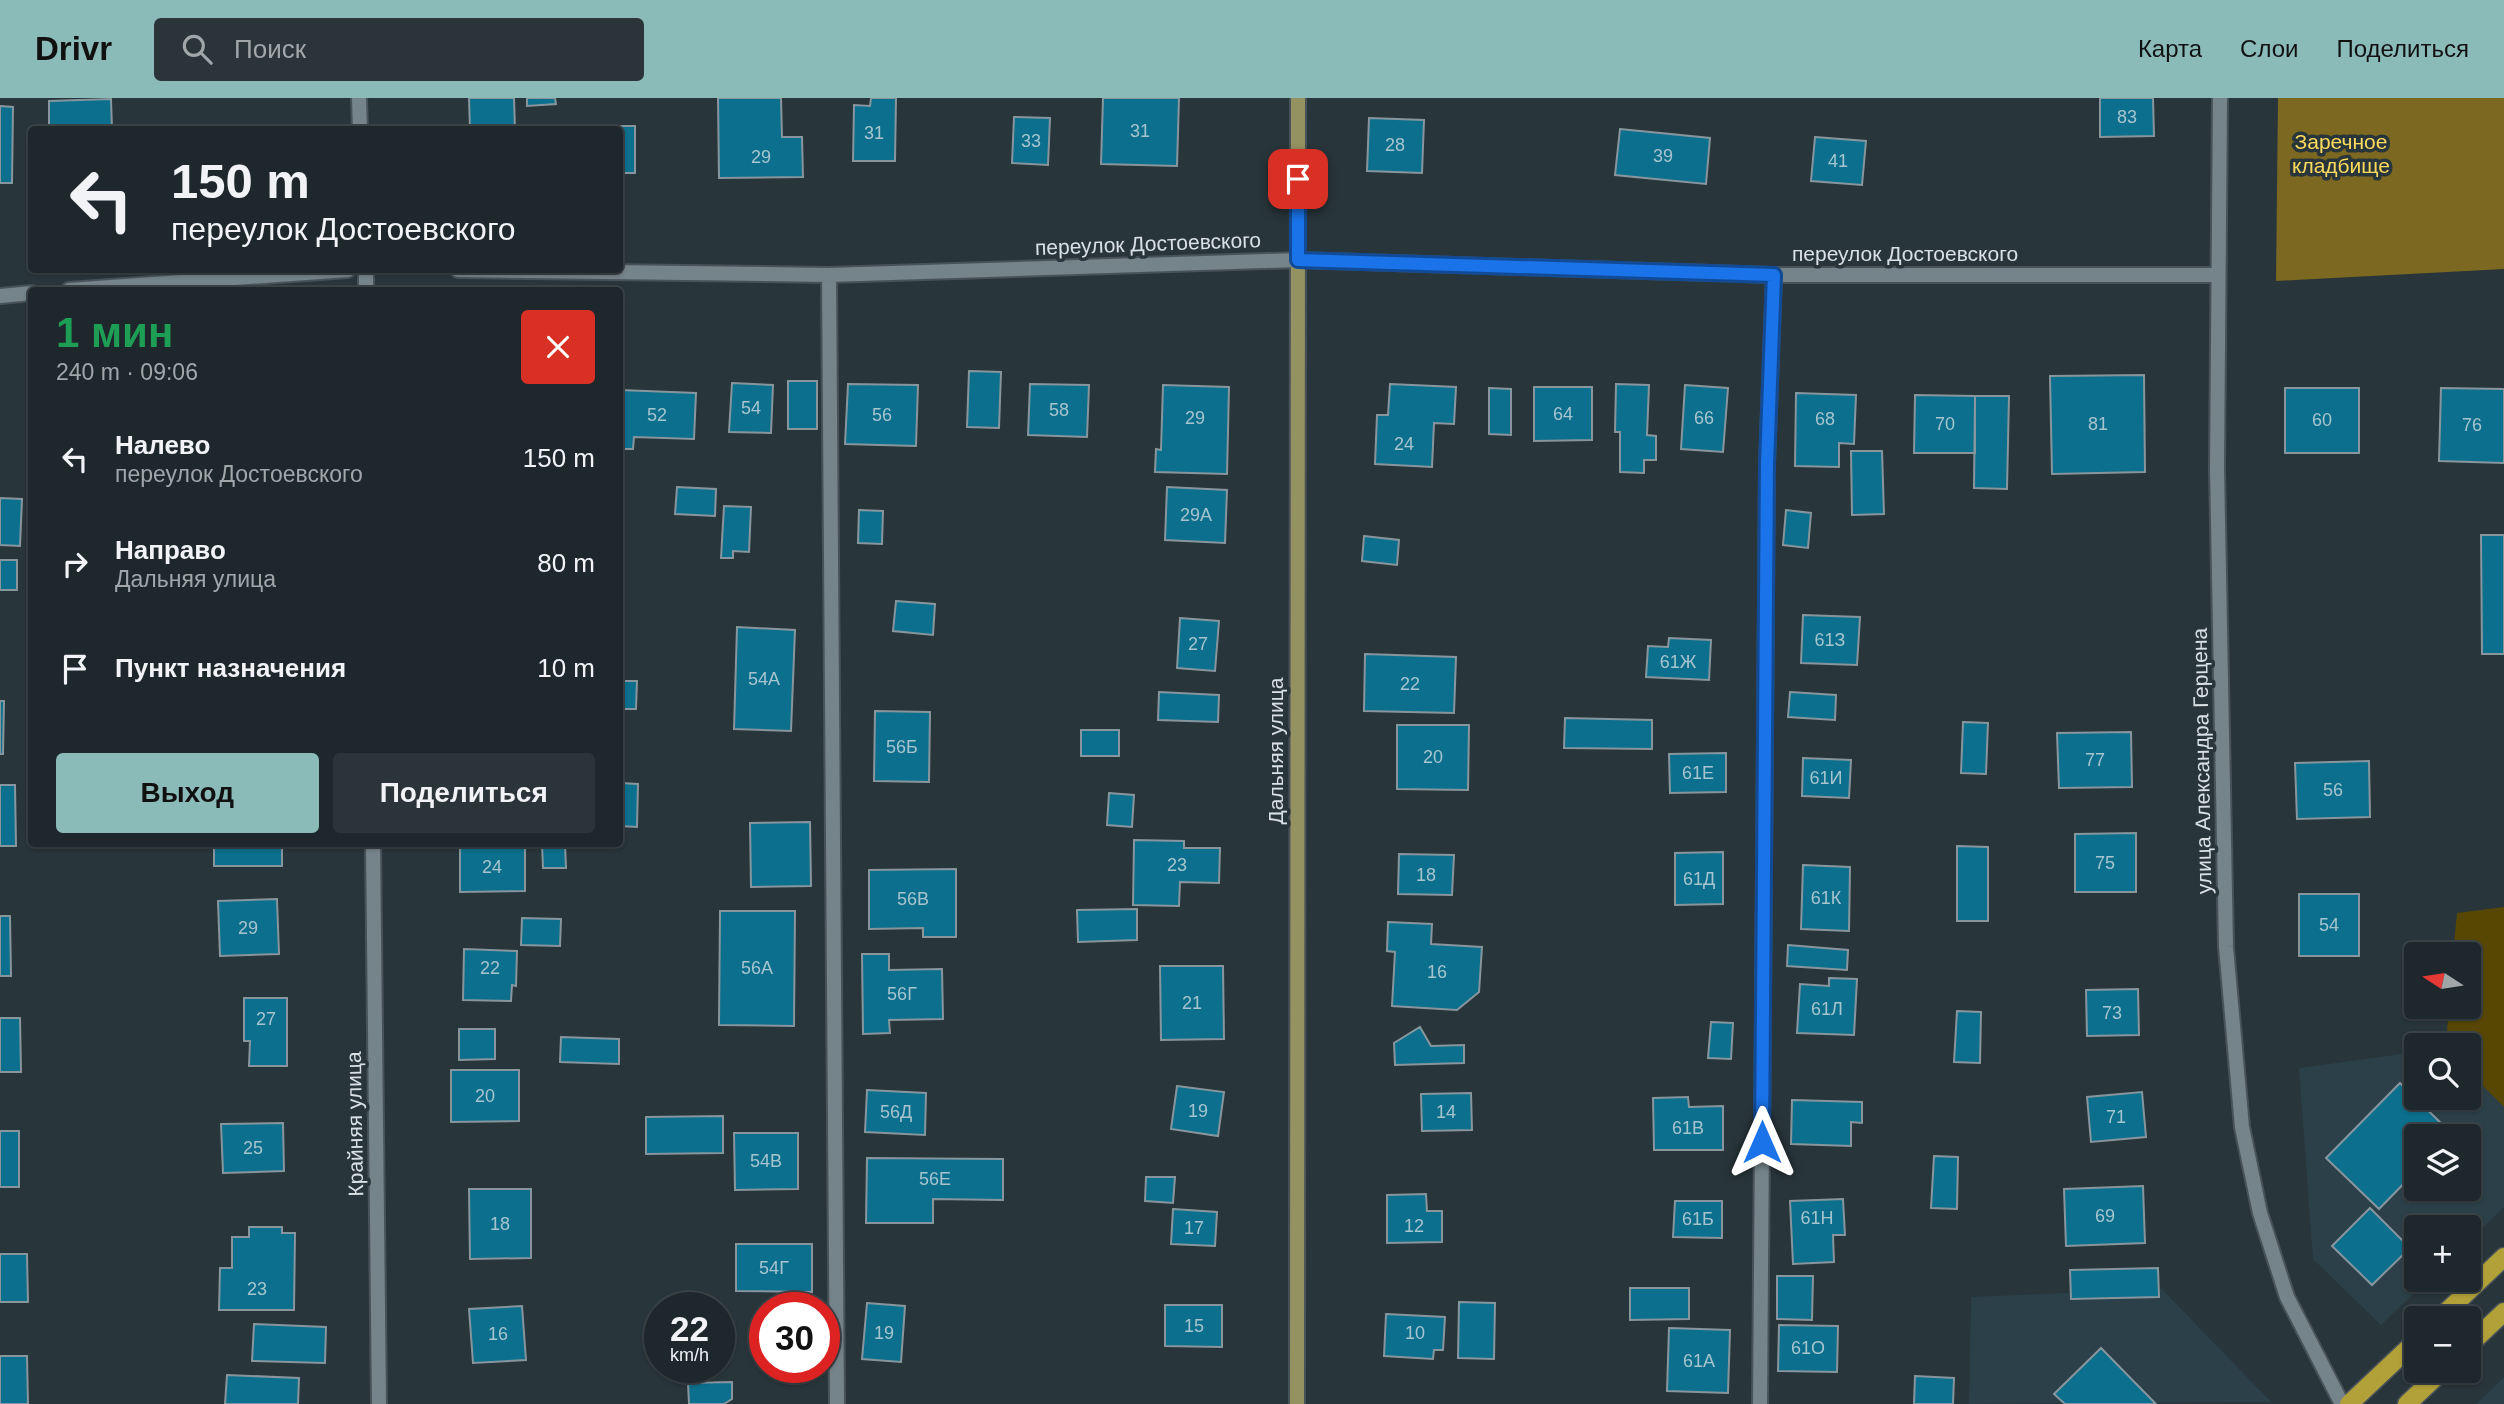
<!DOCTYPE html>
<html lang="ru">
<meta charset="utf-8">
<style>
:root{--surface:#1e282c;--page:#2b3438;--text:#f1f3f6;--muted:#a1a6a9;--line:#3c4448;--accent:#8bbbb9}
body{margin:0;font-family:Arial,sans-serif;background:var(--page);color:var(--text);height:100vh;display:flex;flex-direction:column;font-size:26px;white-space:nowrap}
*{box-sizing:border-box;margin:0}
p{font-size:23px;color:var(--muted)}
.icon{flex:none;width:38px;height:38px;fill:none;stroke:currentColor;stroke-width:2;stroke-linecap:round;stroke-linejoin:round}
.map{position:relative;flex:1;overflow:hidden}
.panel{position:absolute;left:28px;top:189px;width:595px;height:560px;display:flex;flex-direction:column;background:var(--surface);border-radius:7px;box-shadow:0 2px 5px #0004,0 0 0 2px var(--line)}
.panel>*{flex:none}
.top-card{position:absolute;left:28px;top:28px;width:595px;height:147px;border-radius:7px;box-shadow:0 2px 5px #0004,0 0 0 2px var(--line);background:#1e282c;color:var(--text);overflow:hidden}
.needle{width:46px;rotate:282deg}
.fabs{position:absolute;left:2404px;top:844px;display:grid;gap:14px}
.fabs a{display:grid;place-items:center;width:77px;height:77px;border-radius:7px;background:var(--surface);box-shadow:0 2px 5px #0004,0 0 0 2px var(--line);font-size:35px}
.speed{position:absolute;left:644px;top:1194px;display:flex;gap:14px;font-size:35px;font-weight:700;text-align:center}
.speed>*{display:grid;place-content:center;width:91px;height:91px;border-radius:50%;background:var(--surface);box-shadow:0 2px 5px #0004,0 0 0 2px var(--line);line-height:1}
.speed small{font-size:18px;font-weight:400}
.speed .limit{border:10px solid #d22;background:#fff;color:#111}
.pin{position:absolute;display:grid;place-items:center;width:60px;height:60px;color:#fff;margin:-30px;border-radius:14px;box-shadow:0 4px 10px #0006}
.me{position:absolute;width:77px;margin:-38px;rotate:0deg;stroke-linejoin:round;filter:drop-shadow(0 0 5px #0008)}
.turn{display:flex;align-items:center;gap:24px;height:147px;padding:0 28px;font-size:32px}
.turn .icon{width:91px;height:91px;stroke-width:2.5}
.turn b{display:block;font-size:49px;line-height:60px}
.round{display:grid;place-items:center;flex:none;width:74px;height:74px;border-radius:7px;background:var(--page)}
.overview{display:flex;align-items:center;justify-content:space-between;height:119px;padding:0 28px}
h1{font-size:42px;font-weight:600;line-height:52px;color:#1e9e55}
.button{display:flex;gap:14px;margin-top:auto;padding:14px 28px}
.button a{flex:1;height:80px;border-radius:7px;background:var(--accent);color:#111;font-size:28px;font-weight:600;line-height:80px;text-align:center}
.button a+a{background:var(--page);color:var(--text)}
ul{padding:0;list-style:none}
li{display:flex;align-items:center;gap:21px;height:105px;padding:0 28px}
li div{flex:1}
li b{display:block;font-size:26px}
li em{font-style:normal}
header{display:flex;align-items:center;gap:42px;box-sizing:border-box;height:98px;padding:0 35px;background:var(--accent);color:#111}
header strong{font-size:33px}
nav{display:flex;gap:38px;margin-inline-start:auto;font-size:24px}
.search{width:490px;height:63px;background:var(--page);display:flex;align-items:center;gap:18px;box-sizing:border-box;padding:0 24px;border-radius:7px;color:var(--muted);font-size:26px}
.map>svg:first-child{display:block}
.built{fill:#2c4049;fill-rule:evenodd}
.green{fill:#574702}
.forest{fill:#7c6820}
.building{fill:#0c6f8d;stroke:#87969d;stroke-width:2}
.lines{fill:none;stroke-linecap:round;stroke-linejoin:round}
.minor-casing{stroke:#485359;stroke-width:18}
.secondary-casing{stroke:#485359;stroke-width:18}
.primary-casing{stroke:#485359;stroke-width:21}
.minor{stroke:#75838a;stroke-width:14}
.secondary{stroke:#949261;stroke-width:14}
.primary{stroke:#b2a138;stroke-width:18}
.route-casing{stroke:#114b97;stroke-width:18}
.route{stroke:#1a73e8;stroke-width:12}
.labels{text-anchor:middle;stroke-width:7;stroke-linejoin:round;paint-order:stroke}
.number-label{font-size:18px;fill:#a6c4cf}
.park-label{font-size:21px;fill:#fcda5d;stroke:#28353a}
.street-label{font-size:21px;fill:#d9e1e5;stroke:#28353a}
</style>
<header>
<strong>Drivr</strong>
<div class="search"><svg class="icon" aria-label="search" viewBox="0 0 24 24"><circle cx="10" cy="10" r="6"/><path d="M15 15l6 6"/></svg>Поиск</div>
<nav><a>Карта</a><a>Слои</a><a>Поделиться</a></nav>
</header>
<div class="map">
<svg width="2504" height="1306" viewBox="0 0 2504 1306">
<rect width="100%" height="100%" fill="#28353a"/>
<path class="built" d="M2417 954V999H2469V974L2504 1009V1109L2469 1143V1129H2417V1181H2429L2381 1227 2313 1161 2299 970ZM2417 1038H2469V1090H2417Z
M2162 1191 2271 1304 1969 1306 1971 1199Z
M2504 1279V1306H2476Z"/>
<path class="green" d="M2504 809V1009L2469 974V947H2446L2449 908H2469V856H2453L2457 815Z"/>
<path class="forest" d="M2278 0H2504V171L2276 183Z"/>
<path class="building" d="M469 0H514L515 32H470Z
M527 0H555L556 6 527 8Z
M718 0H781L782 39H802L803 79 719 80Z
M871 0H896L895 63H853L854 7 870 8Z
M1103 0H1179L1177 68 1101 66Z
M2100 0H2153L2154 38 2100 39Z
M111 1 112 32H49V3Z
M0 8 13 9 12 85H0Z
M1014 19 1050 20 1048 67 1012 65Z
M1369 20 1424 22 1422 75 1367 73Z
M267 27V32H199V28Z
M578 28 579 32H538V30Z
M599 28H635V75H620V32H599Z
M1620 31 1710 40 1706 86 1615 77Z
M1815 39 1866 43 1862 87 1811 83Z
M969 273 1001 274 999 330 967 329Z
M2144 277 2145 374 2052 376 2050 278Z
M788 283H817V331H788Z
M732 285 773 287 771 335 729 334Z
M848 286 918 287 916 348 845 346Z
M1030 286 1089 287 1087 339 1028 337Z
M1390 286 1456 289 1454 326 1434 325 1432 369 1375 366 1377 317H1388Z
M1616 286 1649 287 1647 337 1656 338V362H1644V375L1620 374V334H1615Z
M1163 287 1229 289 1227 376 1155 374 1156 351 1161 352Z
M1685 287 1728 290 1723 354 1681 351Z
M1534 289H1592V342L1534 343Z
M1489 290 1511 291V337L1489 336Z
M2285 290H2359V355H2285Z
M2441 290 2504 291V365L2439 363Z
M620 292 696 295 694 341 634 339 633 351H620Z
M1796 295 1856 297 1854 346 1839 345V369L1795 368Z
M1915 297 1975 298V355H1914Z
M1975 298H2009L2007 391 1974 390Z
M1851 353H1882L1884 416 1852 417Z
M677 389 716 391 715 418 675 416Z
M1167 389 1227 392 1225 445 1165 442Z
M0 400 22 401 20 448 0 447Z
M724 408 751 409 749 454 733 453V460H721Z
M859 412 883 413 882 446 858 445Z
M1786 412 1811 415 1808 450 1783 447Z
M2481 437H2504V556H2482Z
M1364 438 1399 442 1397 467 1362 463Z
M0 462H17V492H0Z
M896 503 935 506 933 537 893 533Z
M1803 517 1860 519 1857 567 1801 565Z
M1180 520 1219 523 1215 573 1177 570Z
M737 529 795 532 791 633 734 631Z
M1669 540 1711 542 1709 582 1646 579 1648 548 1668 549Z
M1365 556 1456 559 1454 615 1364 613Z
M620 583H637L636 611H620Z
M1159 594 1219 597 1218 624 1158 622Z
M1790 594 1836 597 1835 622 1788 619Z
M0 603H4L3 656H0Z
M875 613 930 614 929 684 874 683Z
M1565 620 1652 622V651L1564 650Z
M1963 624 1988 625 1986 676 1961 675Z
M1397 627H1469L1468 692 1397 691Z
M1081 632H1119V658H1081Z
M2131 634 2132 689 2059 690 2057 635Z
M1726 655V694L1670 695 1669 656Z
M1803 660 1851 662 1849 700 1802 698Z
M2369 663 2370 719 2297 721 2295 665Z
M620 685 638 686 637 729 620 728Z
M0 687H15L16 748H0Z
M1109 695 1134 697 1132 729 1107 727Z
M810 724 811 788 751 789 750 725Z
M2136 735V794H2075V736Z
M1134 742 1184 743V750H1220L1219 785 1180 784 1179 808 1133 807Z
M214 746H282V768H214Z
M460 746H525V793L460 794Z
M542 746H565L566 770H543Z
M1957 748 1988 749V823H1957Z
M1723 754V806L1675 807V755Z
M1399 756 1454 757 1452 797 1398 796Z
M1803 767 1850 769 1849 833 1801 831Z
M956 771V839H923V830L869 831V772Z
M2299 796H2359V858H2299Z
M277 801 279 856 220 858 218 803Z
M1137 811V842L1078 844 1077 812Z
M720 813H795L794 928 719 927Z
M0 818H10L11 878H0Z
M522 820 561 821 560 848 521 847Z
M1388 824 1432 826 1431 846 1482 849 1479 894 1457 912 1392 908 1395 854 1387 853Z
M1788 847 1848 852 1847 872 1787 868Z
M464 851 517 853 516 888 512 887 511 903 463 902Z
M862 856H889V872L942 871 943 921 889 922 890 935 863 936Z
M1160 868H1223L1224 941 1161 942Z
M1829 880 1857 881 1854 937 1797 935 1800 886 1829 888Z
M2138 891 2139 937 2087 938 2086 892Z
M244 900H287V968H249L250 943H244Z
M1957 913 1981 914 1980 965 1954 964Z
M0 920H20L21 974H0Z
M1711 924 1733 925 1731 961 1708 960Z
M1420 929 1431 948 1464 947V965L1395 967 1394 945Z
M459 931H495V961L459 962Z
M561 939 619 941V966L560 964Z
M451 972H519V1023L451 1024Z
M2400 985 2452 1036 2417 1038V1072L2379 1111 2326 1060Z
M1177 988 1224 994 1218 1038 1171 1031Z
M867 992 926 995 925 1037 865 1034Z
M2142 994 2146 1039 2091 1044 2087 999Z
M1471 995 1472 1032 1422 1033 1421 996Z
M1688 999 1689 1009 1723 1008V1052H1654L1653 1000Z
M1792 1002 1862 1004V1025L1851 1024V1048L1791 1046Z
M723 1018V1055L646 1056V1019Z
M283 1025 284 1073 223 1075 221 1026Z
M0 1033H19V1089H0Z
M734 1035H798V1091L735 1092Z
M1934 1058 1958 1059 1957 1111 1931 1110Z
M867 1060 1003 1061V1102L933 1101V1125H866Z
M1146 1079H1175L1173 1105 1145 1103Z
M2143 1088 2145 1145 2066 1148 2064 1091Z
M469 1091H531V1160L470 1161Z
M1426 1096 1427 1113H1442V1144L1387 1145V1097Z
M1843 1101 1845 1137H1833L1834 1164 1793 1166 1790 1103Z
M1675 1103H1722V1140L1673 1139Z
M2370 1110 2410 1150 2372 1187 2332 1148Z
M1173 1111 1217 1114 1215 1148 1171 1146Z
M249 1129H282V1135H295L294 1212H219L220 1170H232V1139H249Z
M736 1146H812V1194L736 1193Z
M0 1156H27L28 1204H0Z
M2158 1170 2159 1199 2071 1201 2070 1172Z
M1777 1178H1813L1812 1222 1777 1221Z
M1630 1190H1689V1221L1630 1222Z
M1459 1204 1495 1205 1494 1261 1458 1260Z
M867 1205 905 1208 901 1264 862 1261Z
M1165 1207H1222V1249L1165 1248Z
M522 1208 526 1262 473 1265 469 1211Z
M1386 1216 1445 1219 1443 1252H1434L1433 1261 1384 1258Z
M254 1226 326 1229 325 1265 252 1263Z
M1779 1227 1838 1228 1837 1274 1778 1273Z
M1669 1230 1730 1232 1728 1295 1667 1293Z
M2101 1250 2156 1306H2065L2054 1296Z
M0 1258H27L28 1306H0Z
M227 1277 299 1280 298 1306H225Z
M1915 1278 1954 1280 1953 1306H1914Z
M732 1284V1301L724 1306H689L688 1285Z"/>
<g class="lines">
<g class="minor-casing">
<path id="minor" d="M359 0 360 32
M2220 0 2217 370 2226 849 2242 1029 2260 1115 2287 1199 2342 1306
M366 172V192
M458 172 829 177 1298 162 1774 177H2218
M829 177 837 1306
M69 192 348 172
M0 198 32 195
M373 746 379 1306
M1760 1306 1767 366 1774 177"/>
</g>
<g class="secondary-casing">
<path id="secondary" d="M1297 1306 1298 0"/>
</g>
<g class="primary-casing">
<path id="primary" d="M2440 1220 2504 1159
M2469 1247 2504 1214
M2349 1306 2417 1242
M2407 1306 2443 1272"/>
</g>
<use href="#minor" class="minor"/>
<use href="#secondary" class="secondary"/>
<use href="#primary" class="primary"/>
</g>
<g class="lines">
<g class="route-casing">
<path id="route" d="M1298 81V162L1774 177 1767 366 1762 1044"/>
</g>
<use href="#route" class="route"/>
</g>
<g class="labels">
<g class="number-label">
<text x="2127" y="25">83</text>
<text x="1140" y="39">31</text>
<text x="874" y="41">31</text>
<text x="1031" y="49">33</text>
<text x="1395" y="53">28</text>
<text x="1663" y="64">39</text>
<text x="761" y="65">29</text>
<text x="1838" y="69">41</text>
<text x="751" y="316">54</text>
<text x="1059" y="318">58</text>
<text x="1563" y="322">64</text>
<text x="657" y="323">52</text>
<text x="882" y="323">56</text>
<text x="1195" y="326">29</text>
<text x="1704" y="326">66</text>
<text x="1825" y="327">68</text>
<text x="2322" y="328">60</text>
<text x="1945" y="332">70</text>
<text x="2098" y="332">81</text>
<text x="2472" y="333">76</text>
<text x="1404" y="352">24</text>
<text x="1196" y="423">29А</text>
<text x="1830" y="548">61З</text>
<text x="1198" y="552">27</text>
<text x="1678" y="570">61Ж</text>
<text x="764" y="587">54А</text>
<text x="1410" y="592">22</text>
<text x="902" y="655">56Б</text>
<text x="1433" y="665">20</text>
<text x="2095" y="668">77</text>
<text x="1698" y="681">61Е</text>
<text x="1826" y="686">61И</text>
<text x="2333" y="698">56</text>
<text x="2105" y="771">75</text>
<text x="1177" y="773">23</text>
<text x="492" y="775">24</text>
<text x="1426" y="783">18</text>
<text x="1699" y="787">61Д</text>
<text x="1826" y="806">61К</text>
<text x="913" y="807">56В</text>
<text x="2329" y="833">54</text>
<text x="248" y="836">29</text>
<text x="490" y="876">22</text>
<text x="757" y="876">56А</text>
<text x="1437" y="880">16</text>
<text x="902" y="902">56Г</text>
<text x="1192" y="911">21</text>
<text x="1827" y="917">61Л</text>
<text x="2112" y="921">73</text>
<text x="266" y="927">27</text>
<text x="485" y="1004">20</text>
<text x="1198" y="1019">19</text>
<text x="896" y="1020">56Д</text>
<text x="1446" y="1020">14</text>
<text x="2116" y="1025">71</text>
<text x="1688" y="1036">61В</text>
<text x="253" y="1056">25</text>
<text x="766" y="1069">54В</text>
<text x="935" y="1087">56Е</text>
<text x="2105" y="1124">69</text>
<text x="1817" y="1126">61Н</text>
<text x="1698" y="1127">61Б</text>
<text x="500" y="1132">18</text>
<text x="1414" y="1134">12</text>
<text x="1194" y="1136">17</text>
<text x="774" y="1176">54Г</text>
<text x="257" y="1197">23</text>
<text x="1194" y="1234">15</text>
<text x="884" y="1241">19</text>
<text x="1415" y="1241">10</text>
<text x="498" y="1242">16</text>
<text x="1808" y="1256">61О</text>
<text x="1699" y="1269">61А</text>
</g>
<g class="park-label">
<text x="2341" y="51">Заречное<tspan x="2341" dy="24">кладбище</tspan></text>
</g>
<g class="street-label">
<text transform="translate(1148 146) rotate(-2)" y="7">переулок Достоевского</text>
<text x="1905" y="163">переулок Достоевского</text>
<text transform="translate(1276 653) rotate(-90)" y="7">Дальняя улица</text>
<text transform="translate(2202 663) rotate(-91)" y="7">улица Александра Герцена</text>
<text transform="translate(355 1026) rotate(-91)" y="7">Крайняя улица</text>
</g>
</g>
</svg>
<div class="fabs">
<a><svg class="needle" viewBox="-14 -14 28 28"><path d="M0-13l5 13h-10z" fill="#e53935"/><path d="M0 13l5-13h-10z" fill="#a1a6a9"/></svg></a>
<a><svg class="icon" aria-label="search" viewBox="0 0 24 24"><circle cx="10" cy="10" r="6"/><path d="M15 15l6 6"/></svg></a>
<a><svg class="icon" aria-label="layers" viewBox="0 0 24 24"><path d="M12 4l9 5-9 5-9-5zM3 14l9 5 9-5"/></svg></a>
<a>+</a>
<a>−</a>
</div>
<div class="speed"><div>22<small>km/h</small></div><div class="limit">30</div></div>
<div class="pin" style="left:1298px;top:81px;background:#d93025"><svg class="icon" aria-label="arrive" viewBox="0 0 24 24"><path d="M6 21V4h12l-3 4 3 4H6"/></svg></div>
<svg class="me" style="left:1762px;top:1044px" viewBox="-20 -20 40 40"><path d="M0-17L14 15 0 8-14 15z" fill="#1a73e8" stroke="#fff" stroke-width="4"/></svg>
<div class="top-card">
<div class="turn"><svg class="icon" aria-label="left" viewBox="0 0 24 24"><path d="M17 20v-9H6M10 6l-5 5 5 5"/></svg><div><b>150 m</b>переулок Достоевского</div></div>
</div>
<section class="panel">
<div class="overview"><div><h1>1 мин</h1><p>240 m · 09:06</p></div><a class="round" style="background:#d93025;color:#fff"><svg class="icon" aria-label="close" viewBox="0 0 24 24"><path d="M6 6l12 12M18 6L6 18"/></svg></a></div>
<ul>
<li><svg class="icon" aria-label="left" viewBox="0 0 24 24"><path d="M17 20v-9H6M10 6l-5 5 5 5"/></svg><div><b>Налево</b><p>переулок Достоевского</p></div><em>150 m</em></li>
<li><svg class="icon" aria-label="right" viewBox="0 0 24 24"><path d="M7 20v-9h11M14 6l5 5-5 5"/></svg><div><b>Направо</b><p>Дальняя улица</p></div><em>80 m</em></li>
<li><svg class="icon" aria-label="arrive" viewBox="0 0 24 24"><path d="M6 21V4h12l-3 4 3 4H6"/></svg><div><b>Пункт назначения</b></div><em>10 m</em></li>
</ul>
<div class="button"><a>Выход</a><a>Поделиться</a></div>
</section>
</div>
